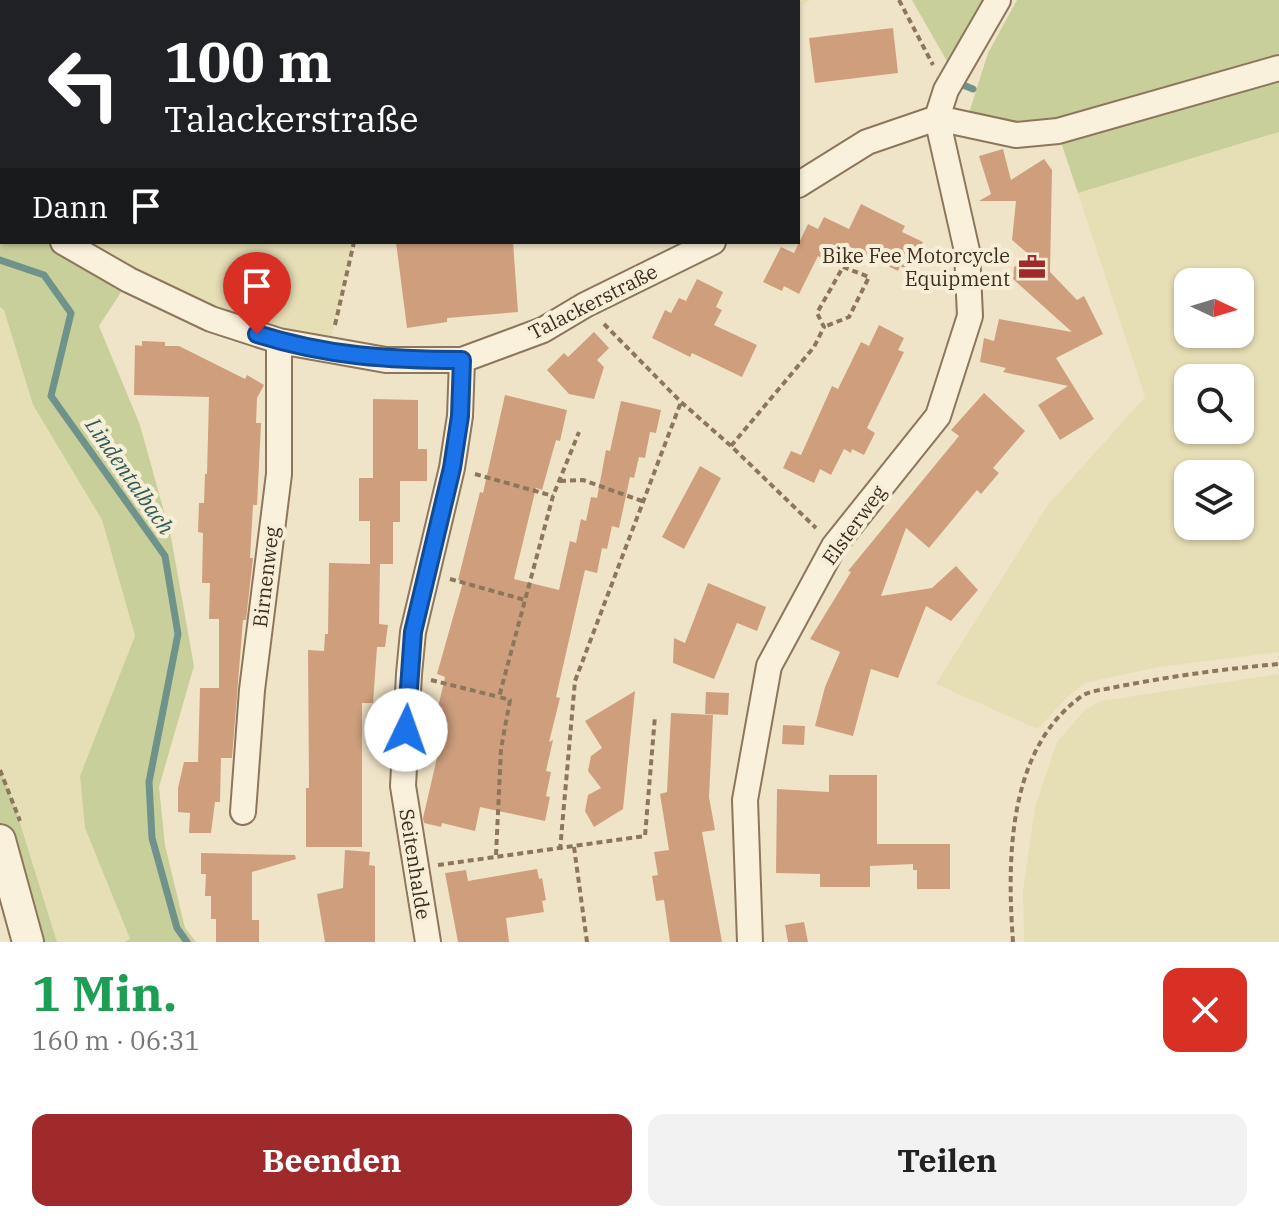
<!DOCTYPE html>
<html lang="de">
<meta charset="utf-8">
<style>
:root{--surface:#fff;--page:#f2f2f2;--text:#222;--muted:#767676;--accent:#9e2a2b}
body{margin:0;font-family:"IBM Plex Serif",serif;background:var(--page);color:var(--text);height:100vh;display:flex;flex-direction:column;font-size:30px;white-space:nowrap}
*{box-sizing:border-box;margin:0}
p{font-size:26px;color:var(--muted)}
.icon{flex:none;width:44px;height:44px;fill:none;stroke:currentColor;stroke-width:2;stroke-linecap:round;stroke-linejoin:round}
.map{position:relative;height:942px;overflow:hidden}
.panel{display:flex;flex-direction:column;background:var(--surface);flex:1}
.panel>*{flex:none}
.guide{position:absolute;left:0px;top:0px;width:800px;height:244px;box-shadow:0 2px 6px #0004;background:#202124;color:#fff;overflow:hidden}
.needle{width:52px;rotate:94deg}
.fabs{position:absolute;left:1174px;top:268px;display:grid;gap:16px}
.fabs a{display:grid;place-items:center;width:80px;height:80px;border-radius:16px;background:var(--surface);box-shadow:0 2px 6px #0004;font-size:40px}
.pin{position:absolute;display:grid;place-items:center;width:68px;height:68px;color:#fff;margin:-82px -34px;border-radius:50% 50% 50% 0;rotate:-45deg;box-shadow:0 0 8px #0007}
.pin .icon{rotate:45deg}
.me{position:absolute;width:88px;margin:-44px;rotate:3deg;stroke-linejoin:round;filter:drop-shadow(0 0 6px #0008)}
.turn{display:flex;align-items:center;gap:28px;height:168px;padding:0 32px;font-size:36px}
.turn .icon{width:104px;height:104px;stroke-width:2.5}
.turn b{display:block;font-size:56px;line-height:68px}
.then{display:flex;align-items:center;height:76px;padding:0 32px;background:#0003;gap:16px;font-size:30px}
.round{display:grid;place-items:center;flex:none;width:84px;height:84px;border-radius:16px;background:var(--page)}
.head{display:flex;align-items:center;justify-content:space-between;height:136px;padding:0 32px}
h1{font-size:48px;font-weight:700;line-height:60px;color:#1e9e55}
.cta{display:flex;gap:16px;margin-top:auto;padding:16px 32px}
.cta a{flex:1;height:92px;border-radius:16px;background:var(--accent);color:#fff;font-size:32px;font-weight:700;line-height:92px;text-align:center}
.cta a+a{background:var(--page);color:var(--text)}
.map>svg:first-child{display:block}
.farmland{fill:#e6deb5;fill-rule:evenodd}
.green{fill:#c9cf9b}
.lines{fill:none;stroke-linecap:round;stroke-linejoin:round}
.stream{stroke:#6f938a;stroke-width:7}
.building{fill:#cf9f7d}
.minor-casing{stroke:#8d765c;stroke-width:28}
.tertiary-casing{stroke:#8d765c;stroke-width:34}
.path{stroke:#8d765c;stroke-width:4;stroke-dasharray:6 4;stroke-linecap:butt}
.minor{stroke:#faf1dc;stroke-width:24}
.tertiary{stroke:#faf1dc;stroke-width:30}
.route-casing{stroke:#114b97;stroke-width:20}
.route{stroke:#1a73e8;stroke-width:14}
.labels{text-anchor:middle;stroke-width:8;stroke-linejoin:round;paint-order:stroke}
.poi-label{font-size:20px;fill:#3d2e20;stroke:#f7eed8;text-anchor:end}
.street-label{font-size:20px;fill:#3d2e20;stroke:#f7eed8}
.water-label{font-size:22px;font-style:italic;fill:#2f5d5a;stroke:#f7eed8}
</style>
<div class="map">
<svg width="1279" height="942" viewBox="0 0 1279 942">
<rect width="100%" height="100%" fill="#f0e4c8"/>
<path class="farmland" d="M0 0H811L798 6V2H2V221Z
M1279 132V652L1159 667 1085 683 1067 697 1038 729 936 684 1047 506 1145 397 1078 193ZM1188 282H1240V334H1188ZM1240 378V430H1188V378ZM1240 474V526H1188V474Z
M63 242H354L328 351 279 341Z
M0 307 4 310 33 405 102 520 135 637 80 777 85 828 130 940 124 942H57L15 807 0 770Z
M1279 674V942H1024L1023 890 1035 807 1057 742 1086 709 1101 701Z"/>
<path class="green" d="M912 0H984L948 63Z
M1017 0H1279V59L1060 124 1012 126 969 113 988 53Z
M1279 79V132L1078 193 1060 139Z
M0 221 2 242H63L129 280 99 326 140 425 171 537 194 666 159 787 165 845 185 928 196 942H124L130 939 85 828 80 776 135 636 102 520 33 405 4 310 0 307Z
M0 770 15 807 57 942H28L0 840Z"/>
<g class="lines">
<path class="stream" d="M963 85 973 89
M0 260 44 275 71 313 51 396 165 556 178 634 149 782 152 838 177 928 187 942"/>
</g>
<path class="building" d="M893 28 898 73 815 83 809 38Z
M1003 149 1011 180 1044 159 1052 170 1050 272 1077 300 1084 296 1103 334 1056 358 1094 419 1060 440 1038 405 1068 386 1003 372 1006 368 980 362 984 338 994 341 999 319 1072 332 1013 279 1014 267 1032 257 1012 240 1016 201H979L991 194 979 156Z
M861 204 905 226 902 232 923 242 909 270 900 266 898 271 842 243 846 235 832 263 818 256 799 294 784 286 782 291 763 282 781 247 794 253 808 224 818 229 824 217 849 229Z
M396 242H513L518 312 447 318V322L407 328Z
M697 279 723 292 716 307 722 310 714 325 757 345 742 377 692 353 690 357 652 338 665 310 671 313 679 298 686 301Z
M879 325 904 338 898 350 904 352 867 428 875 433 864 455 852 449 851 453 844 449 831 475 820 469 814 483 783 468 791 451 801 455 832 386 838 389 861 342 869 346Z
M594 332 609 348 597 360 604 367 594 399 569 394 547 370 564 353 568 357Z
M142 341 165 342V346H179L245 379 247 375 264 385 257 398 256 423H261L257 505H253L250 558H253L246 620H243L232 758H221L220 802H215L211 833H189L190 813 178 812V788L184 762H198L200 688H219V619H209L210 583H202L203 533 198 532 199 503H204L205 474H207L209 397 134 395 135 345 142 346Z
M984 393 1025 431 993 468 999 473 981 494 977 490 929 548 906 528 881 596 932 588 956 566 978 590 951 621 926 606 898 678 871 669 853 736 815 726 825 687 840 652 810 639 851 572 848 571 959 436 951 430Z
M505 395 567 410 560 441 556 440 542 490 536 488 514 579 559 590 570 541 576 543 581 519 586 521 591 497 597 498 606 450 610 451 621 401 661 410 656 433 650 432 645 458 639 457 634 478 630 477 619 528 612 526 607 549 602 548 597 573 585 570 556 697 560 698 549 742 553 740 546 771 551 772 546 796 550 797 545 821 480 807 475 831 442 823 441 827 424 823 423 818 437 758 432 757 435 744 430 743 445 677 437 674 463 582 458 580 480 492 483 493Z
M373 399 418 400V449H427V481H400V522H393V564H380L379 624 388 625 385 647H377L373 703H362V847H306V788H309L308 650 324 651 325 634H328L329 563 370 564V521H359V478H373Z
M700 466 721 478 684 549 662 537Z
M708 583 766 607 757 631 737 623 714 679 673 663 674 638 685 643Z
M635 691 623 809 594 827 585 811 588 795 601 788 588 771 591 756 602 748 585 721Z
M706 692 729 693 728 715 705 714Z
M671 713 713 715 709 797 715 830 702 832 722 942H670L664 900 656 901 652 876 658 875 654 852 669 850 660 794 667 792Z
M783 725 805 726 804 745 782 744Z
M829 775H877V844H950V889H917V870H913V864L870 866V887H820V874L776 873 777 789 829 792Z
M345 850 370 852 369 865 375 866V942H325L317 894 343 888Z
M201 853 295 855 296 859 252 872V920H259V942H216V919H211V896H205L206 874H201Z
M537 869 539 879 542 878 546 900 542 901 544 912 506 918 509 942H458L445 873 466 870 468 881Z
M804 922 808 942H788L785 925Z"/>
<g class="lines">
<g class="minor-casing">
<path id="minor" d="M798 185 867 142 937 118 1016 135 1058 131 1279 68
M0 221H2
M63 242 129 280 211 319 279 341 386 360H462L543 330 585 305 713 242
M243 812 252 690 279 474V341
M428 942 403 786 409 674 413 632 452 468 460 416 462 360
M750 942 745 800 769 666 834 546 938 416 970 316 967 251 937 118 946 90 998 0"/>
</g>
<g class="tertiary-casing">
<path id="tertiary" d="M0 840 28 942"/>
</g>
<path class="path" d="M899 0 933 65
M369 2V0
M604 324 681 402 731 446 816 528
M335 325 354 242
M731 446 814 347 824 327 817 313 843 267 869 277 849 317 824 327
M475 474 553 496
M560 481 583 480 642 501
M450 579 525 600
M431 680 499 697
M0 770 20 821
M574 847 587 942
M560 850 575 681 681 402
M496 855 501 749 510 700 499 697 553 496 579 432
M438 865 645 836 655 716
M1013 942C1007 860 1007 749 1082 696 1089 691 1102 690 1111 688 1165 677 1223 669 1279 664"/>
<use href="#minor" class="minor"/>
<use href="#tertiary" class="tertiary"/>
</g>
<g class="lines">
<g class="route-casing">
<path id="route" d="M257 334C327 356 389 360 462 360L460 416 452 468 413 632 406 730"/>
</g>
<use href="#route" class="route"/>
</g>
<defs>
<g id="office-bare" transform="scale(2.16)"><path d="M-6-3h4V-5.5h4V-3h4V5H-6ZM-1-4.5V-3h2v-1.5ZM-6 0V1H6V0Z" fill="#9e2a2b" stroke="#f7eed8" stroke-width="2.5" paint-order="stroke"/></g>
</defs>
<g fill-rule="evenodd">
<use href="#office-bare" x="1032" y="267"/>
</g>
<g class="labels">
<g class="poi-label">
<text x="1010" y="263">Bike Fee Motorcycle<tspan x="1010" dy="23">Equipment</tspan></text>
</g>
<g class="street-label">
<text transform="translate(593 302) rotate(-27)" y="7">Talackerstraße</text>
<text transform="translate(854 525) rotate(-54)" y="7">Elsterweg</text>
<text transform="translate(266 577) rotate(-83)" y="7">Birnenweg</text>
<text transform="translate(415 864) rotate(81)" y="7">Seitenhalde</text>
</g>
<g class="water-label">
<text transform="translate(130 476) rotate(55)" y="8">Lindentalbach</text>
</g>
</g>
</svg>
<div class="fabs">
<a><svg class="needle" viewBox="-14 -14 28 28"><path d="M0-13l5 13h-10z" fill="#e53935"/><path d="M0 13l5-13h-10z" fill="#767676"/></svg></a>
<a><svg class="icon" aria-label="search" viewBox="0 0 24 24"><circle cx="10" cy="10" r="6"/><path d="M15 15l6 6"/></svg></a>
<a><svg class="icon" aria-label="layers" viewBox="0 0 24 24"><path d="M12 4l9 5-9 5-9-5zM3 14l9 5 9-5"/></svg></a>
</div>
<div class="pin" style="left:257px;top:334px;background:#d93025"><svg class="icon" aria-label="arrive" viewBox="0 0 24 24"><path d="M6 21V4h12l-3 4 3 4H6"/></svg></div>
<svg class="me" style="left:406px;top:730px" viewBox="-20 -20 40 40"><circle r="19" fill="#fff"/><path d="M0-13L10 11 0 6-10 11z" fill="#1a73e8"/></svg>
<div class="guide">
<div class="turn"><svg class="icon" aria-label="left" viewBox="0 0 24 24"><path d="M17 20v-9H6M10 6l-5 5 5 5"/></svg><div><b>100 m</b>Talackerstraße</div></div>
<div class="then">Dann<svg class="icon" aria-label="arrive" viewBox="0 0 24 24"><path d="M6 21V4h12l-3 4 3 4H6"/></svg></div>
</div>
</div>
<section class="panel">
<div class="head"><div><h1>1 Min.</h1><p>160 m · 06:31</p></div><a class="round" style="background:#d93025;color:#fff"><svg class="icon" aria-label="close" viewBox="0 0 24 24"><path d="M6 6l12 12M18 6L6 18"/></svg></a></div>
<div class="cta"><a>Beenden</a><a>Teilen</a></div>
</section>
